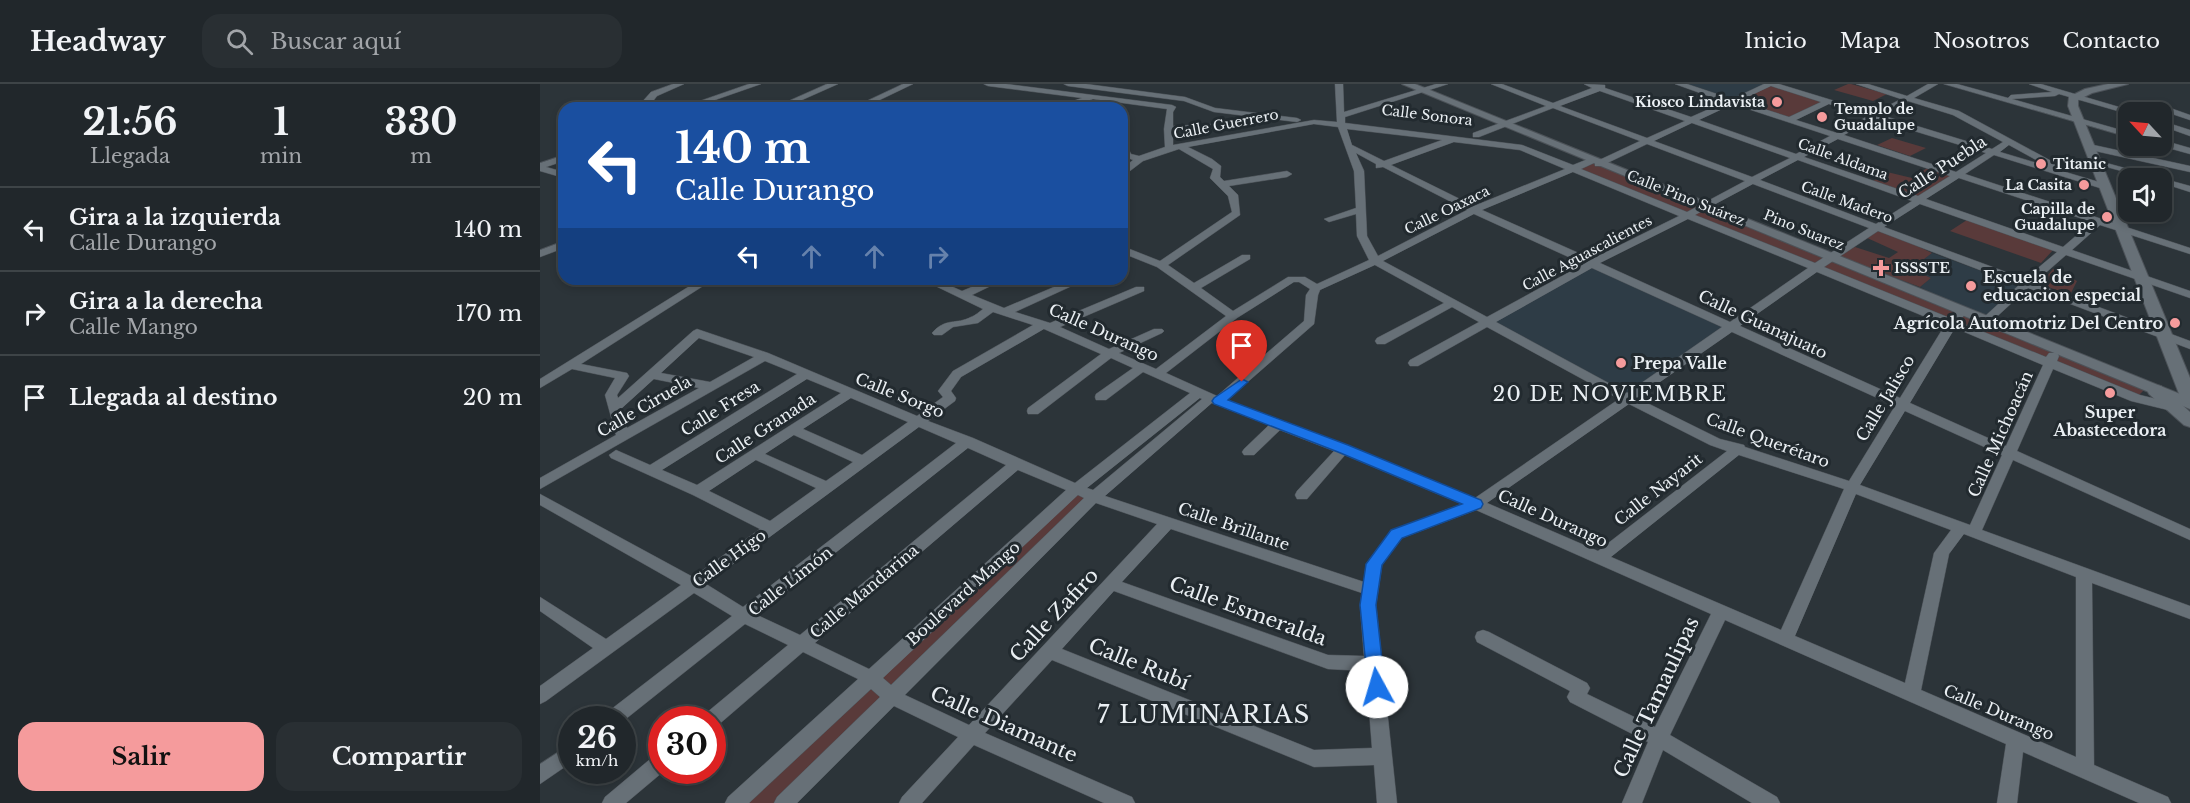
<!DOCTYPE html>
<html lang="es">
<meta charset="utf-8">
<style>
:root{--surface:#21272b;--page:#292f33;--text:#f1f3f6;--muted:#a2a5a9;--line:#3e4447;--accent:#f59b9c}
body{margin:0;font-family:"Libre Baskerville",serif;background:var(--page);color:var(--text);height:100vh;display:flex;flex-direction:column;font-size:22px;white-space:nowrap}
*{box-sizing:border-box;margin:0}
p{font-size:20px;color:var(--muted)}
.icon{flex:none;width:33px;height:33px;fill:none;stroke:currentColor;stroke-width:2;stroke-linecap:round;stroke-linejoin:round}
.map{position:relative;flex:1;overflow:hidden}
.side{display:flex;flex-direction:column;background:var(--surface);width:540px}
.side>*{flex:none}
.hud{position:absolute;left:18px;top:18px;width:570px;height:183px;border-radius:18px;box-shadow:0 3px 9px #0003,0 0 0 2px var(--line);background:#1a4fa0;color:#fff;overflow:hidden}
.needle{width:39px;rotate:296deg}
.buttons{position:absolute;left:1578px;top:18px;display:grid;gap:12px}
.buttons a{display:grid;place-items:center;width:54px;height:54px;border-radius:12px;background:var(--surface);box-shadow:0 3px 9px #0003,0 0 0 2px var(--line);font-size:30px}
.speed{position:absolute;left:18px;top:622px;display:flex;gap:12px;font-size:30px;font-weight:700;text-align:center}
.speed>*{display:grid;place-content:center;width:78px;height:78px;border-radius:50%;background:var(--surface);box-shadow:0 3px 9px #0003,0 0 0 2px var(--line);line-height:1}
.speed small{font-size:15px;font-weight:400}
.speed .limit{border:9px solid #d22;background:#fff;color:#111}
.pin{position:absolute;display:grid;place-items:center;width:51px;height:51px;color:#fff;margin:-62px -26px;border-radius:50% 50% 50% 0;rotate:-45deg;box-shadow:0 0 6px #0007}
.pin .icon{rotate:45deg}
.me{position:absolute;width:66px;margin:-33px;rotate:354deg;stroke-linejoin:round;filter:drop-shadow(0 0 4px #0008)}
.turn{display:flex;align-items:center;gap:21px;height:126px;padding:0 18px;font-size:27px}
.turn .icon{width:78px;height:78px;stroke-width:2.5}
.turn b{display:block;font-size:42px;line-height:51px}
.lanes{display:flex;align-items:center;height:57px;padding:0 18px;background:#0003;justify-content:center;gap:30px;direction:ltr}
.lanes .off{opacity:.35}
.eta{display:flex;justify-content:space-evenly;align-items:center;height:102px;text-align:center}
.eta b{font-size:36px;font-weight:800;line-height:42px}
.cta{display:flex;gap:12px;margin-top:auto;padding:12px 18px}
.cta a{flex:1;height:69px;border-radius:18px;background:var(--accent);color:#111;font-size:24px;font-weight:800;line-height:69px;text-align:center}
.cta a+a{background:var(--page);color:var(--text)}
ul{padding:0;list-style:none}
li{display:flex;align-items:center;gap:18px;height:84px;padding:0 18px;border-top:2px solid var(--line)}
li div{flex:1}
li b{display:block;font-size:22px}
li em{font-style:normal}
header{display:flex;align-items:center;gap:36px;box-sizing:border-box;height:84px;padding:0 30px;background:var(--surface);border-bottom:2px solid var(--line)}
header strong{font-size:28px}
nav{display:flex;gap:33px;margin-inline-start:auto;font-size:21px}
.search{width:420px;height:54px;background:var(--page);display:flex;align-items:center;gap:15px;box-sizing:border-box;padding:0 21px;border-radius:18px;color:var(--muted);font-size:22px}
main{display:flex;flex:1;min-height:0}
.map>svg:first-child{display:block}
.built{fill:#2e3c46}
.green{fill:#593a3a}
.lines{fill:none;stroke-linecap:round;stroke-linejoin:round}
.minor-casing{stroke:#4c5258;stroke-width:1}
.tertiary-casing{stroke:#4c5258;stroke-width:2}
.secondary-casing{stroke:#4c5258;stroke-width:2}
.minor{fill:#677077;fill-rule:evenodd}
.tertiary{fill:#677077;fill-rule:evenodd}
.secondary{fill:#677077;fill-rule:evenodd}
.route{fill:#1a73e8;stroke:#114b97;stroke-width:1.5}
.poi-dot{fill:#f59b9c;stroke:#222a2f;stroke-width:2}
.labels{text-anchor:middle;stroke-width:6;stroke-linejoin:round;paint-order:stroke}
.far-poi-label{font-size:14px;font-weight:bold;fill:#eaeff3;stroke:#222a2f;text-anchor:end}
.far-street-label{font-size:14px;fill:#eaeff3;stroke:#222a2f}
.street-label{font-size:16px;fill:#eaeff3;stroke:#222a2f}
.poi-label{font-size:16px;font-weight:bold;fill:#eaeff3;stroke:#222a2f;text-anchor:start}
.quarter-label{font-size:20px;letter-spacing:1.5px;fill:#eaeff3;stroke:#222a2f}
.near-street-label{font-size:20px;fill:#eaeff3;stroke:#222a2f}
.near-quarter-label{font-size:24px;letter-spacing:1.5px;fill:#eaeff3;stroke:#222a2f}
</style>
<header>
<strong>Headway</strong>
<div class="search"><svg class="icon" aria-label="search" viewBox="0 0 24 24"><circle cx="10" cy="10" r="6"/><path d="M15 15l6 6"/></svg>Buscar aquí</div>
<nav><a>Inicio</a><a>Mapa</a><a>Nosotros</a><a>Contacto</a></nav>
</header>
<main>
<section class="side">
<div class="eta">
<div><b>21:56</b><p>Llegada</p></div>
<div><b>1</b><p>min</p></div>
<div><b>330</b><p>m</p></div>
</div>
<ul>
<li><svg class="icon" aria-label="left" viewBox="0 0 24 24"><path d="M17 20v-9H6M10 6l-5 5 5 5"/></svg><div><b>Gira a la izquierda</b><p>Calle Durango</p></div><em>140 m</em></li>
<li><svg class="icon" aria-label="right" viewBox="0 0 24 24"><path d="M7 20v-9h11M14 6l5 5-5 5"/></svg><div><b>Gira a la derecha</b><p>Calle Mango</p></div><em>170 m</em></li>
<li><svg class="icon" aria-label="arrive" viewBox="0 0 24 24"><path d="M6 21V4h12l-3 4 3 4H6"/></svg><div><b>Llegada al destino</b></div><em>20 m</em></li>
</ul>
<div class="cta"><a>Salir</a><a>Compartir</a></div>
</section>
<div class="map">
<svg width="1650" height="719" viewBox="0 0 1650 719">
<rect width="100%" height="100%" fill="#2c3439"/>
<path class="built" d="M1146 0H1229L1194 18Z
M1392 169 1482 202 1446 235 1380 203 1391 194 1370 185Z
M1051 180 1190 243 1089 315 949 239Z"/>
<path class="green" d="M1231 0 1287 18 1249 36 1194 18Z
M1308 0H1311L1347 10 1333 17 1294 6Z
M1352 54 1386 64 1370 72 1337 61Z
M1051 77 1607 303 1596 314 1033 84Z
M1390 82 1419 91 1381 117 1333 97 1347 88 1372 94Z
M1430 134 1515 164 1501 179 1410 147Z
M1340 144 1392 169 1371 185 1391 194 1380 203 1297 172 1315 163 1349 174 1358 168 1325 153Z
M1513 185 1537 197 1530 211 1500 200Z
M536 405 554 413 244 719H195Z"/>
<g class="lines">
<g class="minor-casing">
<path id="minor" d="M133 0H144L117 12 110 21 118 24H103L102 18 111 8Z
M209 0H221L152 24H140Z
M287 0H298L244 24H233Z
M363 0H373L323 24H312Z
M444 0H466L632 21 636 23 633 28V42L674 40 678 42 674 44 633 47V61L774 36 797 38 795 0H803L804 28 896 0H908L805 33V39L982 61 1033 81 1048 75H1054V79L1041 85 1147 128 1205 97 1107 60 1061 82H1055V78L1100 57 1013 24 939 53H933V49L1006 22 951 0H962L1013 19 1052 4 1044 0 1065 1V4L1151 33 1185 18 1135 0H1147L1192 15 1224 0H1239L1334 29 1361 15 1316 0H1328L1367 12 1388 0H1398L1374 14 1419 27 1515 79 1516 81 1512 84 1569 101V105H1563L1454 71 1425 90 1650 164V170L1560 141 1532 166 1650 207V214L1526 171 1494 199 1650 257V265L1488 204 1451 238H1443V234L1479 201 1338 147 1284 183 1410 234 1418 224H1426L1428 226 1419 238 1506 273 1509 269H1517L1519 272 1517 277 1600 311 1641 321 1642 324 1636 328 1591 317 1513 285 1477 367 1650 445V456L1473 376 1442 446 1650 522V535L1552 499 1554 681 1628 713 1631 719H1599L1483 668 1477 719H1457L1466 660 1185 536 1130 651 1237 713 1240 719H1212L1123 666 1102 719H1082L1108 658 1030 618 1027 613 1030 607 937 558 935 553 937 548 943 546 949 548 1047 599 1050 604 1047 610 1115 643 1171 530 936 426 862 454 842 481 836 521 857 719H837L834 681 774 683 512 576 445 649 592 713 595 719H564L434 661 382 719H359L362 713 418 653 354 622 257 719H234L237 713 340 613 331 605 209 719H185L188 713 318 595 263 568 177 642 172 643V636H162L165 630 248 561 205 540 82 638 62 636 65 630 192 532 154 509 6 617 0 620V602L53 564 0 527V513L66 555 141 501 0 421V410L153 493 220 445 153 411 71 374 69 371 76 366 110 381 257 290 225 277 0 405V394L76 351 65 311 75 294 32 285 0 304V295L161 195H174L41 280 87 289 89 292 77 311 78 314 153 247 157 245 228 269 377 332 403 313 398 307 413 287 493 241 453 228 438 239 413 243 402 251H394L392 249C406 233 416 241 431 233 435 232 440 227 443 225L381 195H395L422 207 451 195H465L432 211 464 224 533 195H547L475 228 510 239 596 203H604V207L520 243 569 265 614 245H622L624 247 622 249 579 269 616 285 686 232 617 183 582 169V162L620 177 692 128 688 112 670 94 673 85 639 65 603 77 582 93V85L593 76 583 72 582 57 586 60 591 70 599 72 625 63 624 45 627 25 553 15 525 24H512L542 14 448 2ZM1231 2 1281 18 1249 33 1199 17ZM1060 7 1145 37 1107 54 1020 22ZM1368 17 1413 31 1463 58 1452 65 1341 31ZM1193 20 1290 52 1256 70 1159 36ZM1289 20 1328 32 1297 49 1256 36ZM1335 35 1446 69 1416 88 1304 51ZM1152 39 1250 74 1212 93 1114 57ZM774 40 798 43 814 87 816 124 784 135 789 138 816 130 817 152 829 176 777 200 765 193H748L693 227 661 204 710 175V171H702L654 199 628 181 700 131 698 111 689 102 747 93 752 90 747 87 684 97 680 93 681 82 672 75 648 63ZM807 45 902 56 844 77 812 61ZM1298 55 1410 92 1378 112 1264 73ZM914 58 980 66 1025 85 934 122 851 81ZM1469 61 1507 82 1460 68ZM816 69 836 80V84L843 83 927 126 838 172 827 152 824 87ZM1258 76 1372 117 1336 140 1220 96ZM1033 88 1139 132 1052 175 942 126ZM1419 94 1552 138 1523 163 1386 115ZM1213 100 1329 144 1275 179 1155 131ZM1380 120 1517 168 1485 195 1344 143ZM934 130 1044 180 947 233 843 177ZM1148 135 1268 184 1190 238 1060 179ZM835 181 904 219 837 254 835 257 837 260H845L912 223 939 238 870 276 868 279 870 282H878L947 243 1079 315 935 414 687 316 774 240 778 211 780 206ZM1052 184 1182 243 1087 309 956 238ZM1277 188 1405 241 1360 314 1200 242ZM754 198H759L770 205 766 211 764 237 677 312 626 289 697 234ZM1415 244 1503 281 1466 362 1370 319ZM504 245 561 270 488 324 487 327 488 330H498L571 274 593 284 556 310 555 313 556 316H566L603 288 650 309 535 399 433 354 388 337 415 317 416 314 411 307 421 293ZM1192 248 1355 322 1309 397 1205 363 1204 361 1180 355 1097 314ZM159 254 214 273 170 298 121 289ZM114 295 159 304 87 344 81 325ZM267 295 301 309 157 401 122 386ZM311 314 368 338 322 371 263 345ZM660 314 662 315 553 406 547 404ZM672 319 729 341 704 365 702 368 704 371H714L740 346 794 367 757 407 755 411 757 415H767L805 371 922 420 852 446 826 480 824 498 565 412ZM1089 320 1170 361 1187 367 1058 467 947 419ZM1365 327 1462 371 1430 441 1320 401ZM379 343 416 359 203 523 166 500ZM254 351 313 378 286 397 225 370ZM428 364 466 381 260 551 217 531ZM1199 371 1304 405 1241 546 1071 473ZM216 376 276 404 230 437 169 407ZM478 386 526 406 329 585 275 559ZM1316 410 1411 446 1394 469 1365 599 1255 552ZM538 411 544 414 351 601 343 594ZM556 419 617 440 429 641 365 611ZM631 445 822 509 820 521 824 572 788 571 582 498ZM1424 450 1536 493V673L1381 606 1409 470ZM574 507 788 585 826 587 832 664 774 666 522 565Z
M524 0H546L645 13 675 24 757 34 761 36 757 38 674 28 644 17 528 2Z
M1404 0H1417L1468 14 1471 11 1512 8 1489 0H1501L1596 28 1588 30 1519 10 1515 12 1472 15 1588 48V53Z
M1633 25 1650 31V36L1632 30 1622 31V28H1618Z
M1622 37 1650 46V52L1622 42Z
M1622 56 1650 64V70L1621 62Z
M1549 60 1650 82V88L1546 65 1545 63Z
M24 71V77L6 83 24 88V94L0 87V79Z
M1552 75 1650 102V108L1622 99V94H1607L1552 79Z
M24 157V164L0 173V166Z
M32 659V678L0 700V680Z
M122 669V687H124L86 719H62L65 713 115 671Z"/>
</g>
<g class="tertiary-casing">
<path id="tertiary" d="M862 0H875L1650 314V325Z"/>
</g>
<g class="secondary-casing">
<path id="secondary" d="M1568 0H1588L1552 9 1538 16V22L1650 294V320L1644 319 1641 315 1528 22 1529 13 1545 5Z
M1615 301 1621 302 1650 328V343L1644 341 1609 310 1607 306 1609 302Z"/>
</g>
<use href="#minor" class="minor"/>
<use href="#tertiary" class="tertiary"/>
<use href="#secondary" class="secondary"/>
</g>
<path class="route" d="M702 295 708 298 688 316 808 361 941 416 943 420 941 424 862 454 842 481 836 521 845 603 843 608 837 610 830 608 828 603 820 521 826 480 851 446 922 420 798 368 674 320 672 317 674 314Z"/>
<g class="poi-dot">
<circle cx="1237" cy="18" r="6"/>
<circle cx="1282" cy="33" r="6"/>
<circle cx="1501" cy="80" r="6"/>
<circle cx="1544" cy="101" r="6"/>
<circle cx="1567" cy="133" r="6"/>
<path d="M1338 175h6v6h6v6h-6v6h-6v-6h-6v-6h6z"/>
<circle cx="1431" cy="202" r="6"/>
<circle cx="1635" cy="239" r="6"/>
<circle cx="1081" cy="279" r="6"/>
<circle cx="1570" cy="309" r="6"/>
</g>
<g class="labels">
<g class="far-poi-label">
<text x="1225" y="23">Kiosco Lindavista</text>
<text x="1294" y="30" text-anchor="start">Templo de<tspan x="1294" dy="16">Guadalupe</tspan></text>
<text x="1513" y="85" text-anchor="start">Titanic</text>
<text x="1532" y="106">La Casita</text>
<text x="1555" y="130">Capilla de<tspan x="1555" dy="16">Guadalupe</tspan></text>
<text x="1354" y="189" text-anchor="start">ISSSTE</text>
</g>
<g class="far-street-label">
<text transform="translate(887 31) rotate(7)" y="5">Calle Sonora</text>
<text transform="translate(686 40) rotate(-11)" y="5">Calle Guerrero</text>
<text transform="translate(1303 75) rotate(20)" y="5">Calle Aldama</text>
<text transform="translate(1146 114) rotate(22)" y="5">Calle Pino Suárez</text>
<text transform="translate(1307 118) rotate(20)" y="5">Calle Madero</text>
<text transform="translate(907 126) rotate(-26)" y="5">Calle Oaxaca</text>
<text transform="translate(1264 146) rotate(22)" y="5">Pino Suarez</text>
<text transform="translate(1047 169) rotate(-28)" y="5">Calle Aguascalientes</text>
</g>
<g class="street-label">
<text transform="translate(1402 83) rotate(-33)" y="6">Calle Puebla</text>
<text transform="translate(1223 240) rotate(25)" y="6">Calle Guanajuato</text>
<text transform="translate(564 248) rotate(24)" y="6">Calle Durango</text>
<text transform="translate(360 311) rotate(22)" y="6">Calle Sorgo</text>
<text transform="translate(1345 314) rotate(-59)" y="6">Calle Jalisco</text>
<text transform="translate(104 322) rotate(-30)" y="6">Calle Ciruela</text>
<text transform="translate(180 324) rotate(-32)" y="6">Calle Fresa</text>
<text transform="translate(225 344) rotate(-33)" y="6">Calle Granada</text>
<text transform="translate(1460 350) rotate(-66)" y="6">Calle Michoacán</text>
<text transform="translate(1228 356) rotate(20)" y="6">Calle Querétaro</text>
<text transform="translate(1118 405) rotate(-38)" y="6">Calle Nayarit</text>
<text transform="translate(1013 434) rotate(24)" y="6">Calle Durango</text>
<text transform="translate(694 442) rotate(19)" y="6">Calle Brillante</text>
<text transform="translate(189 474) rotate(-36)" y="6">Calle Higo</text>
<text transform="translate(250 497) rotate(-38)" y="6">Calle Limón</text>
<text transform="translate(324 507) rotate(-40)" y="6">Calle Mandarina</text>
<text transform="translate(423 509) rotate(-42)" y="6">Boulevard Mango</text>
<text transform="translate(1459 628) rotate(23)" y="6">Calle Durango</text>
</g>
<g class="poi-label">
<text x="1443" y="199">Escuela de<tspan x="1443" dy="18">educacion especial</tspan></text>
<text x="1623" y="245" text-anchor="end">Agrícola Automotriz Del Centro</text>
<text x="1093" y="285">Prepa Valle</text>
<text x="1570" y="334" text-anchor="middle">Super<tspan x="1570" dy="18">Abastecedora</tspan></text>
</g>
<g class="quarter-label">
<text x="1070" y="317">20 DE NOVIEMBRE</text>
</g>
<g class="near-street-label">
<text transform="translate(708 527) rotate(20)" y="7">Calle Esmeralda</text>
<text transform="translate(514 531) rotate(-47)" y="7">Calle Zafiro</text>
<text transform="translate(599 580) rotate(22)" y="7">Calle Rubí</text>
<text transform="translate(1116 613) rotate(-65)" y="7">Calle Tamaulipas</text>
<text transform="translate(464 640) rotate(24)" y="7">Calle Diamante</text>
</g>
<g class="near-quarter-label">
<text x="664" y="639">7 LUMINARIAS</text>
</g>
</g>
</svg>
<div class="buttons">
<a><svg class="needle" viewBox="-14 -14 28 28"><path d="M0-13l5 13h-10z" fill="#e53935"/><path d="M0 13l5-13h-10z" fill="#a2a5a9"/></svg></a>
<a><svg class="icon" aria-label="sound" viewBox="0 0 24 24"><path d="M4 9h4l5-4v14l-5-4H4zM17 9q2 3 0 6"/></svg></a>
</div>
<div class="speed"><div>26<small>km/h</small></div><div class="limit">30</div></div>
<div class="pin" style="left:702px;top:298px;background:#d93025"><svg class="icon" aria-label="arrive" viewBox="0 0 24 24"><path d="M6 21V4h12l-3 4 3 4H6"/></svg></div>
<svg class="me" style="left:837px;top:603px" viewBox="-20 -20 40 40"><circle r="19" fill="#fff"/><path d="M0-13L10 11 0 6-10 11z" fill="#1a73e8"/></svg>
<div class="hud">
<div class="turn"><svg class="icon" aria-label="left" viewBox="0 0 24 24"><path d="M17 20v-9H6M10 6l-5 5 5 5"/></svg><div><b>140 m</b>Calle Durango</div></div>
<div class="lanes"><svg class="icon" aria-label="left" viewBox="0 0 24 24"><path d="M17 20v-9H6M10 6l-5 5 5 5"/></svg><svg class="icon off" aria-label="ahead" viewBox="0 0 24 24"><path d="M12 20V5M6 11l6-6 6 6"/></svg><svg class="icon off" aria-label="ahead" viewBox="0 0 24 24"><path d="M12 20V5M6 11l6-6 6 6"/></svg><svg class="icon off" aria-label="right" viewBox="0 0 24 24"><path d="M7 20v-9h11M14 6l5 5-5 5"/></svg></div>
</div>
</div>
</main>
